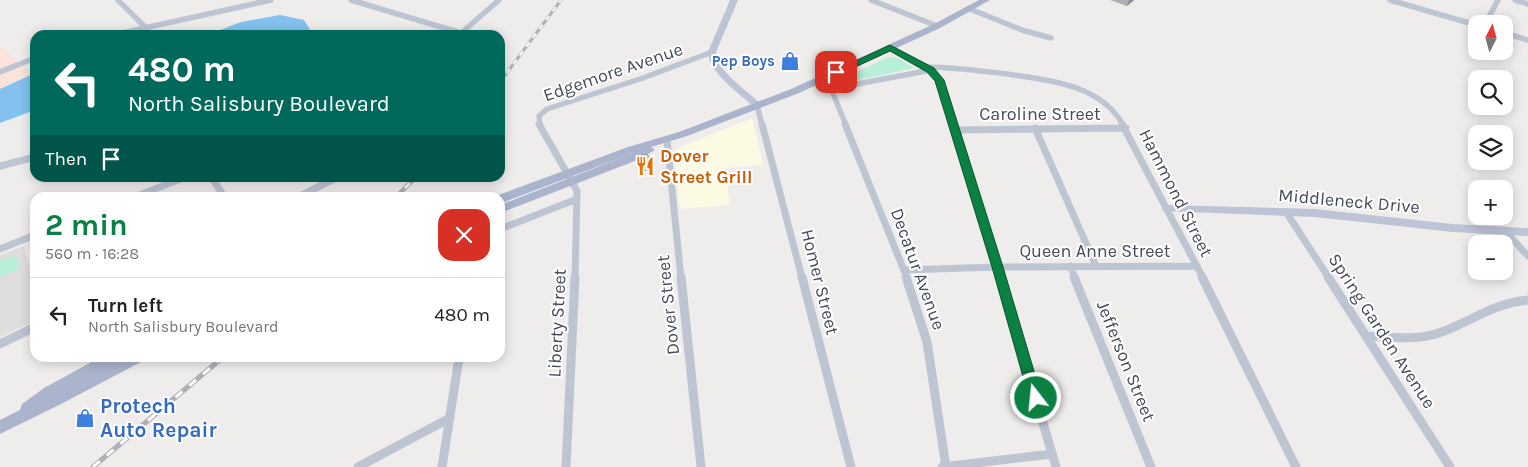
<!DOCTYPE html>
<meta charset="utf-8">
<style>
:root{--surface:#fff;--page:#f6f6f6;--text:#222;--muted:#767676;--line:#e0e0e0;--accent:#0b8043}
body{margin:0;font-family:Karla,sans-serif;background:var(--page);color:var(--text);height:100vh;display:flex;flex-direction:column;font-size:19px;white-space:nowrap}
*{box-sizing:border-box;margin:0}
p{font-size:16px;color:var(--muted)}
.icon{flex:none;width:28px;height:28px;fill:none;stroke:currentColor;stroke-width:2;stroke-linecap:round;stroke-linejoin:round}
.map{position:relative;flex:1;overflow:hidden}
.sheet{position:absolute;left:30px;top:192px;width:475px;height:170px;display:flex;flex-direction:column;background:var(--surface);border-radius:15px;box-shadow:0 2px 12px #0003}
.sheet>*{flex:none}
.banner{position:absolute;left:30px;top:30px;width:475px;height:152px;border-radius:15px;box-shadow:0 2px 12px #0003;background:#00695c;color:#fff;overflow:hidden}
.needle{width:32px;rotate:6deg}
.fabs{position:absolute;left:1468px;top:15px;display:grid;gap:10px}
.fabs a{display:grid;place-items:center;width:45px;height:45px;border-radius:10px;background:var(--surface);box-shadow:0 2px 12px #0003;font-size:25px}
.pin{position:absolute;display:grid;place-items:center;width:42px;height:42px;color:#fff;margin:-21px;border-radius:10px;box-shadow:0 2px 8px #0006}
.me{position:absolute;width:55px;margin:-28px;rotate:344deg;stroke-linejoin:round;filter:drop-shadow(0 0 4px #0008)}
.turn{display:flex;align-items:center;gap:18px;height:105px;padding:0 15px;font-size:22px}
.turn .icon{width:65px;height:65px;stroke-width:2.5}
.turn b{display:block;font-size:35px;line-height:42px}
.then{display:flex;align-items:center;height:48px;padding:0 15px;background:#0003;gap:10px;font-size:19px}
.round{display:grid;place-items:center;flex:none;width:52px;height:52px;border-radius:15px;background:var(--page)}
.summary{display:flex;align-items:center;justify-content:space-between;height:85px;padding:0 15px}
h1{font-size:30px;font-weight:700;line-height:38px;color:var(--accent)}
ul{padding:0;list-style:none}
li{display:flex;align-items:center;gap:15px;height:75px;padding:0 15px;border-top:1px solid var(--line)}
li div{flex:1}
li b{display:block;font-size:19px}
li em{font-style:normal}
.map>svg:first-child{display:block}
.commercial{fill:#fcfae3}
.education{fill:#e0ddde}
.medical{fill:#fbe3d9}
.green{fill:#b7efd8}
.water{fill:#83c1ee}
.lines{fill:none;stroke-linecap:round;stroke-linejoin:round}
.street-far2{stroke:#bec5d2;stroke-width:5.5}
.street-far1{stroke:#bec5d2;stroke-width:7}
.street{stroke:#bec5d2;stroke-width:9}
.secondary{fill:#bdc4d6;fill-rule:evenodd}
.primary{fill:#aab4cc;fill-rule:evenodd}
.rail-far2-casing{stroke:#aeafb7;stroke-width:3}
.rail-far1-casing{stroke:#aeafb7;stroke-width:4.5}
.rail-casing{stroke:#aeafb7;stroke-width:5}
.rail-far2{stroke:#fff;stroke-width:2;stroke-dasharray:5.5;stroke-linecap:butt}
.rail-far1{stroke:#fff;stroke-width:2.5;stroke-dasharray:7;stroke-linecap:butt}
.rail{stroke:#fff;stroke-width:3;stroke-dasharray:9;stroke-linecap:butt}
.wall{fill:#acadb5}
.shaded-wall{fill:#8c8d93}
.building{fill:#c8c9d2;stroke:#8c8d93}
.route{fill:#0b8043;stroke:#07532c}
.labels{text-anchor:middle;stroke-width:4;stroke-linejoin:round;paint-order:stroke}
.far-shop-label{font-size:15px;font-weight:bold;fill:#366cbe;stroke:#fff;text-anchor:end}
.street-label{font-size:18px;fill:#444b5a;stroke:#fff}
.food-label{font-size:18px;font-weight:bold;fill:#c56008;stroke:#fff;text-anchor:start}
.near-shop-label{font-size:21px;font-weight:bold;fill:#366cbe;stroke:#fff;text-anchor:start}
</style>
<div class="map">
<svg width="1528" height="467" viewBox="0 0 1528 467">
<rect width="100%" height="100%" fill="#efecec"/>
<path class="commercial" d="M752 118 763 165 725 168 730 205 680 209 674 150Z"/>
<path class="education" d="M24 246 35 291V321L0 337V255Z"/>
<path class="medical" d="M0 47 32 74 0 89Z"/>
<path class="green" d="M889 57H896L914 68 835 85 832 83Z
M17 255 19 269 0 277V260Z"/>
<path class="water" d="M280 15 304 20 313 35H207L241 22Z
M35 73V110L0 123V89Z"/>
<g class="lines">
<path class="street-far2" d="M118 0 145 27
M351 0 461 33
M871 0 937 26
M1390 0 1476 25
M1515 0 1528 4
M970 9 1022 30 1051 38
M1485 24 1498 0
M1504 33 1528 40
M113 35 271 0
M459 35 499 0
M891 48 931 70 939 80 953 125
M926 67C953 67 980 71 1007 74 1047 80 1101 84 1123 125
M0 72 35 58
M757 105 762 125
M540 125 539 116 547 109 643 78 712 52
M846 125 831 89 931 70"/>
<path class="street-far1" d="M539 124 577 191 575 278
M762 124 802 278
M845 124 907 278
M953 124 1000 278
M1122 124 1203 278
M1035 128 1096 266
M954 130 1126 128
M667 140 681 278
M0 166 35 157
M212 178 225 198
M132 198 183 178
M296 198 336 178
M1286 212 1329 278
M500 229 577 199
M1506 232 1528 256
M0 249 35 235
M1070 266 1075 278
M904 270 997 267 1197 266"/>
<path class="street" d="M681 277 701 467
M802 277 851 467
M906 277 927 342 946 467
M1000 277 1056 467
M1074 277 1151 467
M1202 277 1296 467
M1328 277 1450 467
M1366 336C1390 337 1415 341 1439 333 1471 322 1492 303 1528 300
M0 344 35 327
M358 467 450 418
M442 467 459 358
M566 467 575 277
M942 467 1052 454"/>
<path class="secondary" d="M730 0H738L716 52C716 70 747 91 760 103V107H754C740 94 708 72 708 52Z
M1167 205 1315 209 1453 224 1528 228V236L1453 232 1315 217 1163 211 1162 209 1163 207Z"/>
<path class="primary" d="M979 0H990L940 28 799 93 687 136 651 147 655 150 640 159 500 213V205L641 150 504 202 500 203V198L496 196 628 147 679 132 791 89 934 24Z
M99 358H118L116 362 124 358H143L141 362 61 404 0 434V420L20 410 22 404 44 388Z"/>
<g class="rail-far2-casing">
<path id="rail-far2" d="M500 82 561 0"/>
</g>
<g class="rail-far1-casing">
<path id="rail-far1" d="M395 198 415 178"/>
</g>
<g class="rail-casing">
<path id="rail" d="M93 467 222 358"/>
</g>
<use href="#rail-far2" class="rail-far2"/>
<use href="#rail-far1" class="rail-far1"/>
<use href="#rail" class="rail"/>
</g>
<path class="wall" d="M1110 0H1134L1127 6Z
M638 157 653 160V168L645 171 638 165Z"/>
<path class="shaded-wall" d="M1129 0H1134L1127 6Z
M653 160V168L645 171 644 164Z"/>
<path class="building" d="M646 154 653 160 644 164 638 157Z"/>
<path class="route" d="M890 45 934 68 944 80 1003 267 1042 398 1040 401 1036 403 1031 401 1029 398 992 267 935 81 927 72 890 51 840 74H833L832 72Z"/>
<defs>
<g id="shop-bare" transform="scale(1.5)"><path d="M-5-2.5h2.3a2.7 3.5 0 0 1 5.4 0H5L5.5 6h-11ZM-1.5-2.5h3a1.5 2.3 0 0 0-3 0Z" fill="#3f7fe0" stroke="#fff" stroke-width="2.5" paint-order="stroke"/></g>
<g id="restaurant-bare" transform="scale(1.5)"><path d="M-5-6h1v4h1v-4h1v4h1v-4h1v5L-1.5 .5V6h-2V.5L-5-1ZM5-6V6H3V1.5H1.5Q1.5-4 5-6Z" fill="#e8710a" stroke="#fff" stroke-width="2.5" paint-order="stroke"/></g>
</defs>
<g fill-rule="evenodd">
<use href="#shop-bare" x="790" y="61"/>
<use href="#restaurant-bare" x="645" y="166"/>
<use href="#shop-bare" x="85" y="418"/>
</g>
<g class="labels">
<g class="far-shop-label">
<text x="775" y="66">Pep Boys</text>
</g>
<g class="street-label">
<text transform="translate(613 72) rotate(-19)" y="6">Edgemore Avenue</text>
<text x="1040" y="120">Caroline Street</text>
<text transform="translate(1176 193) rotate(63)" y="6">Hammond Street</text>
<text transform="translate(1349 201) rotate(5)" y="6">Middleneck Drive</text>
<text x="1095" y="257">Queen Anne Street</text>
<text transform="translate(918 269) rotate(70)" y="6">Decatur Avenue</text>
<text transform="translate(820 282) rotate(76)" y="6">Homer Street</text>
<text transform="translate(668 305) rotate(-96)" y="6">Dover Street</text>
<text transform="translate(557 323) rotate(-87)" y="6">Liberty Street</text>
<text transform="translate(1382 331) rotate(57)" y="6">Spring Garden Avenue</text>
<text transform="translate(1126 361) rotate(68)" y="6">Jefferson Street</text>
</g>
<g class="food-label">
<text x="660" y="162">Dover<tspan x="660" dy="21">Street Grill</tspan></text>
</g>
<g class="near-shop-label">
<text x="100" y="413">Protech<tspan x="100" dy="24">Auto Repair</tspan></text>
</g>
</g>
</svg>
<div class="fabs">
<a><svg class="needle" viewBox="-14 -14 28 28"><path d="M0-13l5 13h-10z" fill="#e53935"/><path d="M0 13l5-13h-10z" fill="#767676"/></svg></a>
<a><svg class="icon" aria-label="search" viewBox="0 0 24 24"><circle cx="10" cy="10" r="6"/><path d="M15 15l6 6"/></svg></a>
<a><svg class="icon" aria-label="layers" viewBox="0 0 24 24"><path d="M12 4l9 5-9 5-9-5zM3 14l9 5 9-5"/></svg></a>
<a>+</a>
<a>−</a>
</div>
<div class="pin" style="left:836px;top:72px;background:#d93025"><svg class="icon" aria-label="arrive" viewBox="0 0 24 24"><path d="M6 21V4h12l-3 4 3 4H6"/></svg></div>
<svg class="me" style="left:1036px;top:398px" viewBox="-20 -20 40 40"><circle r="17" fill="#0b8043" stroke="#fff" stroke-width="3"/><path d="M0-11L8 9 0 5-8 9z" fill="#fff"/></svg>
<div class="banner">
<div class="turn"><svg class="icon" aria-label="left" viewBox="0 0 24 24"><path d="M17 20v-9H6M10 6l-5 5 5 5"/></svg><div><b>480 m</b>North Salisbury Boulevard</div></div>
<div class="then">Then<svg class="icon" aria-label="arrive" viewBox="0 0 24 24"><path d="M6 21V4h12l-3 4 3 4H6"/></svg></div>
</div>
<section class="sheet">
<div class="summary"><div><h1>2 min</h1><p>560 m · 16:28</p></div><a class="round" style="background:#d93025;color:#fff"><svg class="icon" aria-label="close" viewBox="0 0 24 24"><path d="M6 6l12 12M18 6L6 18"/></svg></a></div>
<ul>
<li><svg class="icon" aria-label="left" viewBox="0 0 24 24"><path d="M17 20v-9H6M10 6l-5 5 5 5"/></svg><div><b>Turn left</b><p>North Salisbury Boulevard</p></div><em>480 m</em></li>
</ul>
</section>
</div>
